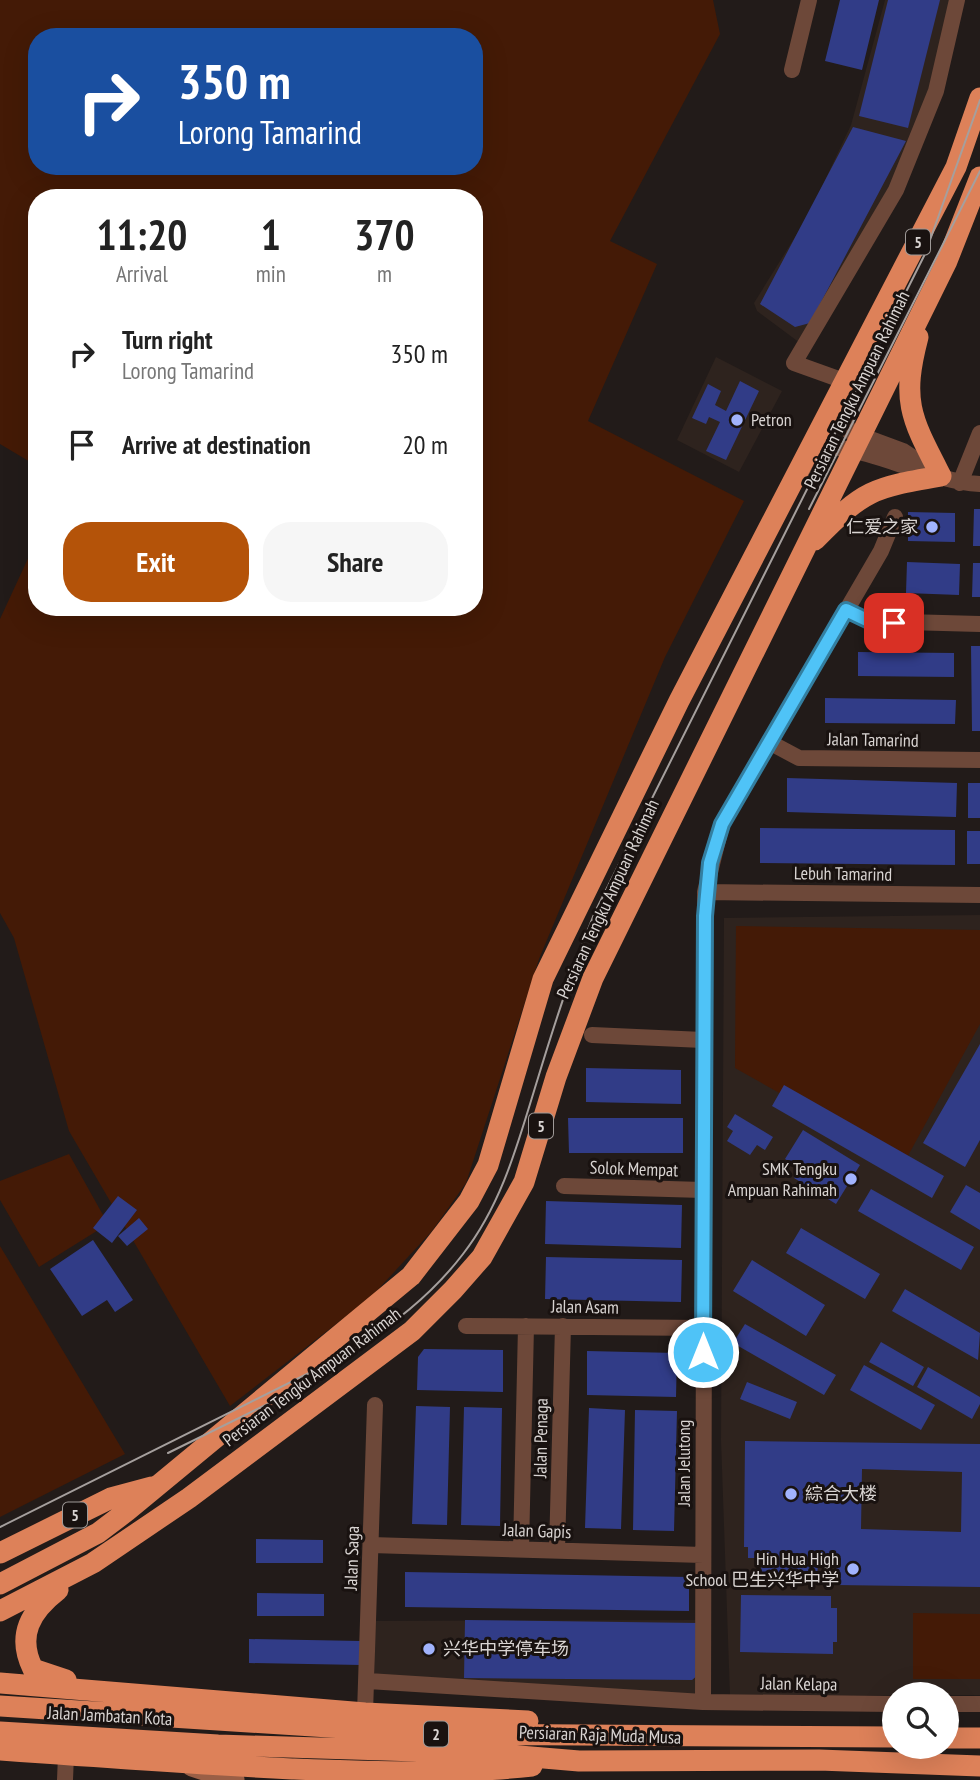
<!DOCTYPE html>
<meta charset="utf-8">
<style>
:root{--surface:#fff;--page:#f6f6f6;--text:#222;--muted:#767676;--accent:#b45309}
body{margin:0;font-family:"PT Sans Narrow","Noto Sans SC",sans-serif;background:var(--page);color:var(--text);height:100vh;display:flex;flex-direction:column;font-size:26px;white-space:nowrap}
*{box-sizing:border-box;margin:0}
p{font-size:23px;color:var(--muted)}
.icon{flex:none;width:38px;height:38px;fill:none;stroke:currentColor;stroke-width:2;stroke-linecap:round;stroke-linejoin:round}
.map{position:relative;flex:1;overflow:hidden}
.panel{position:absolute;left:28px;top:189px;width:455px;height:427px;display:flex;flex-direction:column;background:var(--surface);border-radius:28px;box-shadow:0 7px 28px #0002}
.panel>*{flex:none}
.banner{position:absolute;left:28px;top:28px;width:455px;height:147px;border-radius:28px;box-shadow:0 7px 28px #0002;background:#1a4fa0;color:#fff;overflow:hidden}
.controls{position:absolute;left:882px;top:1682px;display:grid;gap:14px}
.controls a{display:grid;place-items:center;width:77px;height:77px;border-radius:50%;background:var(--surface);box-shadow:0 7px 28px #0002;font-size:35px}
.pin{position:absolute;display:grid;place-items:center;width:60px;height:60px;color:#fff;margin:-30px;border-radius:14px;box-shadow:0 4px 10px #0006}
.me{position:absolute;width:77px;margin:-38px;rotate:0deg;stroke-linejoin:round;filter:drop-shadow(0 0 5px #0008)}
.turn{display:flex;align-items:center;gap:24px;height:147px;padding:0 35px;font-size:32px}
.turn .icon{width:91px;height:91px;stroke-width:2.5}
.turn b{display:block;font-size:49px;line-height:60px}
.eta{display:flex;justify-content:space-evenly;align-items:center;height:119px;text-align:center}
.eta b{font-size:42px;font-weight:800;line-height:49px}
.cta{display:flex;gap:14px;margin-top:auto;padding:14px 35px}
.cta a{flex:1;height:80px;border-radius:28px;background:var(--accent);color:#fff;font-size:28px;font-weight:800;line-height:80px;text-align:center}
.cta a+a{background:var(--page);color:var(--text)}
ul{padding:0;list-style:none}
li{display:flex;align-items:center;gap:21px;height:91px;padding:0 35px}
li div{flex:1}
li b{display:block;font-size:26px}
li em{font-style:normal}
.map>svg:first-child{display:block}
.built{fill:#2e231e}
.green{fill:#441a06;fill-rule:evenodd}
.building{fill:#313c87;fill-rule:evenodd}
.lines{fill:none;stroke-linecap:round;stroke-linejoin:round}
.street{stroke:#6d4839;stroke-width:16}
.secondary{stroke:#9a5f46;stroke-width:21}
.highway{stroke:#dd8159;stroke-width:21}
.tram{stroke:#a59f9d;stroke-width:2}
.route-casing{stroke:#337fa1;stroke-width:18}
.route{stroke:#4fc3f7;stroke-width:12}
.poi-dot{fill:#a1b3fd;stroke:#191210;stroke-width:2.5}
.labels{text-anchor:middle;stroke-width:6;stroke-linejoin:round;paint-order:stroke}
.shield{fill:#191210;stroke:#9f9a98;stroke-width:2}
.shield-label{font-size:16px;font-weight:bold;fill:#d9d4d2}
.street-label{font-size:18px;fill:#d9d4d2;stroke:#191210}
.poi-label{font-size:18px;fill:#d9d4d2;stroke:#191210;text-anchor:start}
</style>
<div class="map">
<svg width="980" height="1780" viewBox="0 0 980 1780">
<rect width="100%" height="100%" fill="#221b19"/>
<path class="built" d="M885 0H952L930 89 892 182 800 343 757 311 754 303 808 216 851 125Z
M716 357 782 391 739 472 677 440Z
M980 915V1695L730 1696 721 1440 724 918Z
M697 1620V1695L375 1675V1621Z"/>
<path class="green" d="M0 0H713L720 34 610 241 657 264 588 421 744 501 665 657 539 959 466 1183 432 1231 371 1297 230 1406 69 1131 14 938 0 913V619L37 539V607H474V198H37V466L0 444ZM37 37H474V166H37Z
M736 926 980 930V1024L904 1163 735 1068Z
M69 1154 108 1224 39 1267 0 1200V1181Z
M0 1246 125 1454 0 1517Z
M913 1613 980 1614V1679H913Z"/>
<path class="building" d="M840 0H879L862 70 825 61Z
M888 0H940L908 128 859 116Z
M853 127 906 141 810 323 795 327 760 304Z
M740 381 759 391 726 460 706 451 720 422 709 417 706 424 692 418 708 384 721 391 715 405 726 411Z
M974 509H980V546H973Z
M908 512 955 513V542L908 541Z
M907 562 960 564 959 595 906 593Z
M973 563H980V597H972Z
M971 646H980V731H972Z
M858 652 954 653V677L858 676Z
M825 698 956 700 955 724 825 723Z
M787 778 957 783 956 817 787 812Z
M968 783H980V818H968Z
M760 828 955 830V865L760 863Z
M967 831H980V864H967Z
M980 1044V1140L965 1167 923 1143Z
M586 1068 681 1070V1104L586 1102Z
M784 1085 944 1176 932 1198 772 1106Z
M735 1114 773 1137 765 1150 757 1145 750 1155 727 1141 733 1131 727 1127Z
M568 1118H683V1153H569Z
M803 1130 860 1165 836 1204 794 1178 800 1169 785 1159Z
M966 1185 980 1193V1230L950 1212Z
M871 1189 974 1247 961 1270 858 1211Z
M118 1196 137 1210 112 1243 93 1228Z
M546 1201 682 1205 681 1248 545 1244Z
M139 1218 148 1229 127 1246 118 1236Z
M801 1228 880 1274 865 1299 786 1253Z
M93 1240 133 1300 115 1312 107 1300 82 1316 50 1269Z
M546 1257 682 1260 681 1302 545 1299Z
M752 1260 825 1305 806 1336 733 1291Z
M905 1289 980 1333 978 1360 892 1311Z
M745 1324 836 1375 824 1395 733 1343Z
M881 1342 924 1367 913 1386 869 1362Z
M424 1349 503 1350V1392L417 1390 418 1357Z
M587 1351 677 1353 676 1397 587 1395Z
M864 1365 935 1405 921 1430 850 1390Z
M928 1367 980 1397V1404L972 1419 917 1387Z
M747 1382 797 1402 790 1419 740 1399Z
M416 1406 450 1407 447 1525 412 1524Z
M464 1407 502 1408 500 1526 461 1525Z
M589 1408 625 1410 621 1529 585 1528Z
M635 1410 677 1411 674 1531 633 1530Z
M745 1441 980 1444V1587L836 1585V1551H830V1561L818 1560 817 1584 761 1583V1558H748V1547H744ZM862 1469 962 1472 961 1532 861 1529Z
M256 1539 323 1540V1563H256Z
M405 1572 689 1577V1611L405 1607Z
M257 1593 324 1594V1616H257Z
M741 1595 831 1596V1608H837V1642H833V1654L740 1652Z
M465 1620 699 1623 698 1675 692 1680 464 1678Z
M249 1639 361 1641V1665L249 1663Z"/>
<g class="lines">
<path class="street" d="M792 70 809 0
M847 382 794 363 896 190 936 91 957 0
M842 393 841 410 849 431 903 451 924 465
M802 473 831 447C882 452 929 481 980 484
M960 483 980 433
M846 610 869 621 980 624
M769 742 799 758 980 760
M705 892 980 895
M592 1035 703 1040
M564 1186 703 1190
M466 1326 703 1328
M371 1545 703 1555
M521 1549 526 1326
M557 1550 563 1326
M368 1681 703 1702 894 1704
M703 1702 705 892 722 824 881 551 895 517
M947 1704H980
M365 1713 375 1405
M65 1780 66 1755"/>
<path class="secondary" d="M192 1766 234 1780"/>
<path class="highway" d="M815 540C865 489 872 488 941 476 911 418 901 402 918 337
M0 1553 111 1498 152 1487
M0 1584 98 1533 127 1511 411 1276 469 1201 488 1165 543 979 679 701 956 167 980 98
M58 1590C31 1611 16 1635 33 1669L66 1680
M0 1611 93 1563 189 1498 412 1331 453 1290 482 1257 524 1182 556 1077 593 978 947 261 980 177
M0 1683 365 1713 528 1721
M0 1706 438 1734 894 1737
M0 1732 218 1745 483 1753 579 1761 819 1760 980 1766
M947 1738H980
M0 1750C97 1757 195 1764 292 1769 373 1772 451 1775 532 1766"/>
<path class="tram" d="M809 509 980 171
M168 1453 334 1371
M0 1527 347 1354C391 1326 431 1296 463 1254 503 1203 519 1139 538 1078 555 1022 573 966 595 912L925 254 980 100"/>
</g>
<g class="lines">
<g class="route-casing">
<path id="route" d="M703 1352 705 916 710 863 722 824 846 610 869 621 894 623"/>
</g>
<use href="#route" class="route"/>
</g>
<g class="poi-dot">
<circle cx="737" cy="420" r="7"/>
<circle cx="932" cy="527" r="7"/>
<circle cx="851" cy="1179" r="7"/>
<circle cx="791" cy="1494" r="7"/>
<circle cx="853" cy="1569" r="7"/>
<circle cx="429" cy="1649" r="7"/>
</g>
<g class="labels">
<g class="shield">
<rect x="906" y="229.5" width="24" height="25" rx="5"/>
<rect x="529" y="1113.5" width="24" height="25" rx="5"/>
<rect x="63" y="1502.5" width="24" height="25" rx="5"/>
<rect x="424" y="1721.5" width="24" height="25" rx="5"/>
</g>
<g class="shield-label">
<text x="918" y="248">5</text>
<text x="541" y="1132">5</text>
<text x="75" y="1521">5</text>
<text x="436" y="1740">2</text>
</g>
<g class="street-label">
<text transform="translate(857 390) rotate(-64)" y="6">Persiaran Tengku Ampuan Rahimah</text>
<text transform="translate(873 740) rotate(1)" y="6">Jalan Tamarind</text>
<text transform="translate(843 874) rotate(1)" y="6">Lebuh Tamarind</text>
<text transform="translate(608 899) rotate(-65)" y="6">Persiaran Tengku Ampuan Rahimah</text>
<text transform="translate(634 1169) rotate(2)" y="6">Solok Mempat</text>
<text transform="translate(585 1307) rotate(1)" y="6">Jalan Asam</text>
<text transform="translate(312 1377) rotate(-37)" y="6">Persiaran Tengku Ampuan Rahimah</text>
<text transform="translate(541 1438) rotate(-89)" y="6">Jalan Penaga</text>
<text transform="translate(684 1463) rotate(-90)" y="6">Jalan Jelutong</text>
<text transform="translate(537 1531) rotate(2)" y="6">Jalan Gapis</text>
<text transform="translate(352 1558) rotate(-88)" y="6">Jalan Saga</text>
<text transform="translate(799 1684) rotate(1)" y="6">Jalan Kelapa</text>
<text transform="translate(110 1716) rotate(3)" y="6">Jalan Jambatan Kota</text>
<text transform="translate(600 1735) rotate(2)" y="6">Persiaran Raja Muda Musa</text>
</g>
<g class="poi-label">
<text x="751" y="426">Petron</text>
<text x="918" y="533" text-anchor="end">仁爱之家</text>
<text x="837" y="1175" text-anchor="end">SMK Tengku<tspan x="837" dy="21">Ampuan Rahimah</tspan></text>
<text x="805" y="1500">綜合大楼</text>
<text x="839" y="1565" text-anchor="end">Hin Hua High<tspan x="839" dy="21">School 巴生兴华中学</tspan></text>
<text x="443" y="1655">兴华中学停车场</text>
</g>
</g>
</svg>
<div class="controls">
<a><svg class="icon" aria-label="search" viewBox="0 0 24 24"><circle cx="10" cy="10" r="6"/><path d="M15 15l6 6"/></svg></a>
</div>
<div class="pin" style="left:894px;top:623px;background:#d93025"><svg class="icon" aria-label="arrive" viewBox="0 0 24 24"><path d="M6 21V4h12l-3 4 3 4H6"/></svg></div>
<svg class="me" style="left:703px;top:1352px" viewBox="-20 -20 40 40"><circle r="17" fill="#4fc3f7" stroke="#fff" stroke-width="3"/><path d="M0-11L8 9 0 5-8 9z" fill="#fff"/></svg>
<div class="banner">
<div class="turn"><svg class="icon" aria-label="right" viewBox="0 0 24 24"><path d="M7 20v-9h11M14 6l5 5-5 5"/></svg><div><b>350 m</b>Lorong Tamarind</div></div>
</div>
<section class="panel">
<div class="eta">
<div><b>11:20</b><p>Arrival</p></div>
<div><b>1</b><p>min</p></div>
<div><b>370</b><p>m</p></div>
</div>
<ul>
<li><svg class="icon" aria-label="right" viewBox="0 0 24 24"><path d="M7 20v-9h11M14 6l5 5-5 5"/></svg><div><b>Turn right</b><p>Lorong Tamarind</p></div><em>350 m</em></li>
<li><svg class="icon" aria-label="arrive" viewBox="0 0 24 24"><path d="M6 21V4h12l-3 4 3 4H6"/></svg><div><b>Arrive at destination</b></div><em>20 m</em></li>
</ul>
<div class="cta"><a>Exit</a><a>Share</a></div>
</section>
</div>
